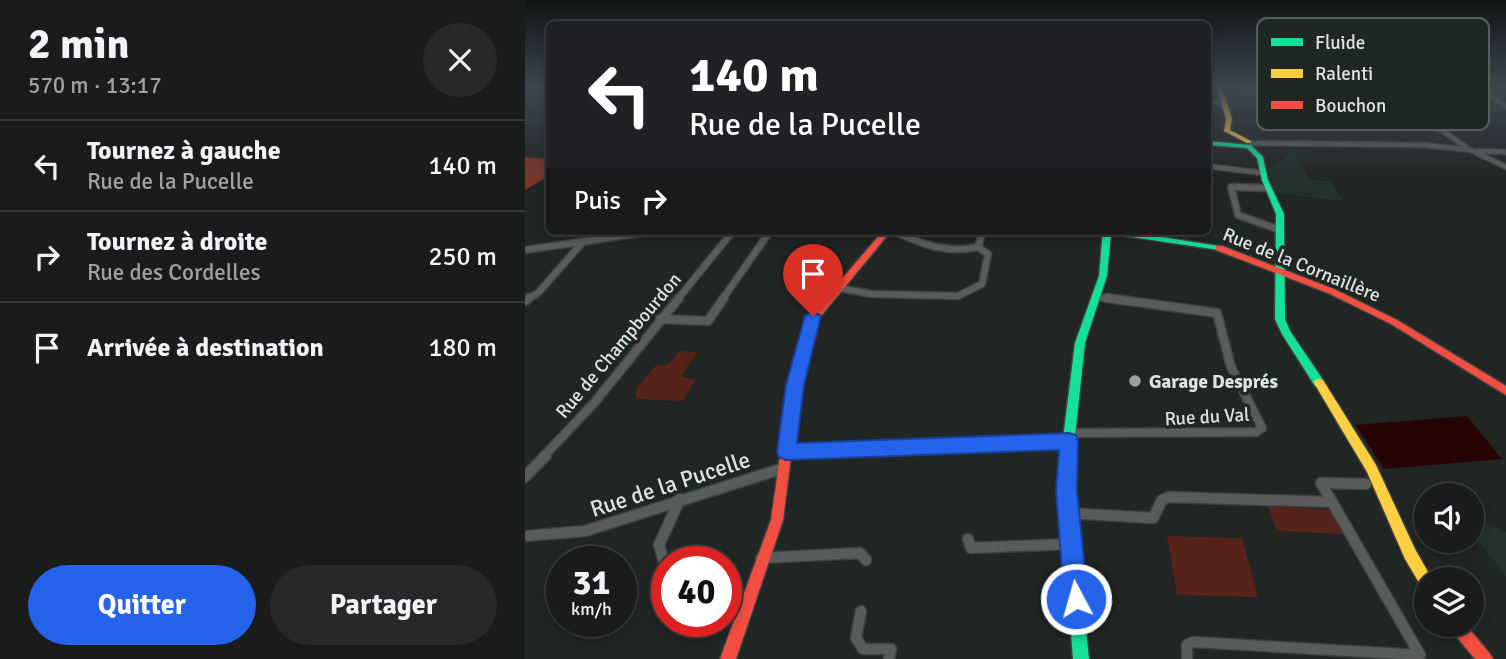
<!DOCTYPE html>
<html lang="fr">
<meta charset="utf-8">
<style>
:root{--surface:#191c1a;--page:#262927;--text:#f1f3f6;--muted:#9fa1a2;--line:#373a39;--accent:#2563eb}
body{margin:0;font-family:Signika,sans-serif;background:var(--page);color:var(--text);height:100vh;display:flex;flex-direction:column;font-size:26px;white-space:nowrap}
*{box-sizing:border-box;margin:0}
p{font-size:23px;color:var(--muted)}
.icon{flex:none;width:38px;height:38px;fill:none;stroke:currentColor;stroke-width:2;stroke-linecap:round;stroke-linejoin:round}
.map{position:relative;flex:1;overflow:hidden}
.panel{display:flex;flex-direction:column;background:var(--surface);width:525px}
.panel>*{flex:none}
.banner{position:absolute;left:21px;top:21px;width:665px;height:214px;border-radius:10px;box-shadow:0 4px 10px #0003,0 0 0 2px var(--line);background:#202124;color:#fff;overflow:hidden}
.buttons{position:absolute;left:889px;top:483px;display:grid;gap:14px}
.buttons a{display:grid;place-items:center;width:70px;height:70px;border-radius:50%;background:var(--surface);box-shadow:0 4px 10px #0003,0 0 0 2px var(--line);font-size:35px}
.speed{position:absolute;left:21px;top:546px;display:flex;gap:14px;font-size:35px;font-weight:700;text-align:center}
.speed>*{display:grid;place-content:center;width:91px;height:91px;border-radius:50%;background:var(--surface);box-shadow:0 4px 10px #0003,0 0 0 2px var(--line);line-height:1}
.speed small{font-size:18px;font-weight:400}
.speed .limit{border:10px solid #d22;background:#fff;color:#111}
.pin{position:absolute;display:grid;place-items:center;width:60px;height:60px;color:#fff;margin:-72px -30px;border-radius:50% 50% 50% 0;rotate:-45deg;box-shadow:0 0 7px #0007}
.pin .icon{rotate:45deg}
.me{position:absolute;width:77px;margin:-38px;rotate:354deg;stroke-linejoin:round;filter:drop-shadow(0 0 5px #0008)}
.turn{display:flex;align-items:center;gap:24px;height:147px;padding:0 28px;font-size:32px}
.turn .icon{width:91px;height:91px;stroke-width:2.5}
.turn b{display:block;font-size:49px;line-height:60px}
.then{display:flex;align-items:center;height:66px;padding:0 28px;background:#0003;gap:14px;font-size:26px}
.round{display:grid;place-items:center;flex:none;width:74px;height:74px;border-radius:37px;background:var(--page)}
.head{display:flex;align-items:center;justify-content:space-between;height:119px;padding:0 28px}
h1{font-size:42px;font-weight:700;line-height:52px}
.action{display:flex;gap:14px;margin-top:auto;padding:14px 28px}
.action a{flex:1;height:80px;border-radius:42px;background:var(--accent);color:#fff;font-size:28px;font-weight:700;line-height:80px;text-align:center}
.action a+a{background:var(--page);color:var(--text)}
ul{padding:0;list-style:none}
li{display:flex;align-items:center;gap:21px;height:91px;padding:0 28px;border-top:2px solid var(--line)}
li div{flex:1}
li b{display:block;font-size:26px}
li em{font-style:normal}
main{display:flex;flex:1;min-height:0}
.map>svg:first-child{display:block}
.built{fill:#23302c}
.green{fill:#56231b}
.forest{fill:#77352a}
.water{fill:#250403}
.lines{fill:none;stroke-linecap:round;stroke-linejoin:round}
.street-far3-casing{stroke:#3d4140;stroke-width:7}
.street-far2-casing{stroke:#3d4140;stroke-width:9}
.street-far1-casing{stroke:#3d4140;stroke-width:11}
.street-casing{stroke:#3d4140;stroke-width:13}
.fast-casing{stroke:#3d4140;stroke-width:3}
.slow-casing{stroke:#3d4140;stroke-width:3}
.jam-casing{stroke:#3d4140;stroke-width:3}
.street-far3{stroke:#595c5b;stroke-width:4.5}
.street-far2{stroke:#595c5b;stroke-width:6}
.street-far1{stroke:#595c5b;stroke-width:8}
.street{stroke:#595c5b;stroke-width:10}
.fast{fill:#16e098;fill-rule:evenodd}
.slow{fill:#ffcf43;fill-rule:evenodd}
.jam{fill:#f24e42;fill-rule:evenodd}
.route{fill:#2563eb;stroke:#184099;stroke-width:2}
.poi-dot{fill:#9ca19f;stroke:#1f2724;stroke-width:2.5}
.labels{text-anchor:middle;stroke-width:7;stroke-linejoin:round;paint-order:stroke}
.street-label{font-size:19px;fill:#dee4e2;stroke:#1f2724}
.poi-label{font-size:19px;font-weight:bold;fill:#dee4e2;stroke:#1f2724;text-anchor:start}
.near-street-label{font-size:23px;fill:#dee4e2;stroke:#1f2724}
.key{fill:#1f2724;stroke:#58605d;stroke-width:2}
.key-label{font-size:19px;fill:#dee4e2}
</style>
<main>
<section class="panel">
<div class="head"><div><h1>2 min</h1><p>570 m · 13:17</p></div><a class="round"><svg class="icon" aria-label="close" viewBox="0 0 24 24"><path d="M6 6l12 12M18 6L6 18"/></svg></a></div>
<ul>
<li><svg class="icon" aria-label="left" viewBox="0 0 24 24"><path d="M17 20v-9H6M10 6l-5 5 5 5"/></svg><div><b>Tournez à gauche</b><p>Rue de la Pucelle</p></div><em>140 m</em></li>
<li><svg class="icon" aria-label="right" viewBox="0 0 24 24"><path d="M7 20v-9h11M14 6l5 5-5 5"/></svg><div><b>Tournez à droite</b><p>Rue des Cordelles</p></div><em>250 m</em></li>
<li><svg class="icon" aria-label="arrive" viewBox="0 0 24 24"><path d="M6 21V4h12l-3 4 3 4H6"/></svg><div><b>Arrivée à destination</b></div><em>180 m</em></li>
</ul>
<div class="action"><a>Quitter</a><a>Partager</a></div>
</section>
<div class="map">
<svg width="981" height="659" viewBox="0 0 981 659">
<rect width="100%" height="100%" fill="#212523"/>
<path class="built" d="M769 151 785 179 806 181 818 201 748 193 743 178 744 170Z
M947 516 981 532V577L947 532Z"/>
<path class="green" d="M697 88H788L791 94 721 96 717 90Z
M155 351 173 352 156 376 170 380 158 401 111 399V389L131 365 141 366Z
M743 506 805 510 820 534 752 531Z
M642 536 717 538 733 597 652 595Z"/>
<path class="forest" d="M0 157 24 159V176L0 190Z"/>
<path class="water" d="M942 416 977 459 859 469 831 425Z"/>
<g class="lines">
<g class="street-far3-casing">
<path id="street-far3" d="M855 88 941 147
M951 88 981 106
M682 101 699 103
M727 143 900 145 946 150 981 167
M952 151 981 152
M682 166 738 173"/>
</g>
<g class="street-far2-casing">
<path id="street-far2" d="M743 188 706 187 713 215 755 230
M368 231C397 244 421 254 453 247L458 231
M0 250 130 231
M308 287 347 294 433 296 457 284 463 254 453 247
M571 297 595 300
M1 300 13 293 57 243
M152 300 208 231
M197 300 245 231"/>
</g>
<g class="street-far1-casing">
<path id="street-far1" d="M0 301 4 298
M135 319 183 321 199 298
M545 433 731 432 737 428 706 367 692 313 582 298
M258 453 544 441
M19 456 69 403 154 298"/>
</g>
<g class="street-casing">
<path id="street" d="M0 477 21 455
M807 502 796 483 841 484
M543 513 628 518 637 500 644 497 807 502 895 655 668 642 662 645V659
M0 536 60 531 259 468
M443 539 446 548 545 544
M236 558 335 553 341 560
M142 574 134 545 155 499
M336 611 331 638 338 649H366L364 659"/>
</g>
<g class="fast-casing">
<path id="fast" d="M682 141 726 145 738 157 743 180 759 214 760 319 765 331 798 380 799 383 798 386H790L757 334 750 319 751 214 737 180 732 158 722 148 682 145Z
M578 231H598L694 246 698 248 694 250 586 234 582 276 560 343 548 455 549 513 564 659H548L537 513 536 455 550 343 574 276Z"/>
</g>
<g class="slow-casing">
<path id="slow" d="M692 88H697L707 119 705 130 726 141V143H722L699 131 701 119Z
M794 379 798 380 851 465 890 549 907 579H901V588L896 586 880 559 842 472 789 383 790 380Z"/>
</g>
<g class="jam-casing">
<path id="jam" d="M358 231H366L291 322 275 385 258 520 211 659H195L246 520 265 385 281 321Z
M691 246H697L809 289 872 320 981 386V395L866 324 803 293 691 250Z
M924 625H941L965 654 968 659H950L926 630Z"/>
</g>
<use href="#street-far3" class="street-far3"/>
<use href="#street-far2" class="street-far2"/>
<use href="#street-far1" class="street-far1"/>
<use href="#street" class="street"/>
<use href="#fast" class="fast"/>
<use href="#slow" class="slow"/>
<use href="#jam" class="jam"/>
</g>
<linearGradient id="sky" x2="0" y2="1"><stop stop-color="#121413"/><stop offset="0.49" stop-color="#3d4650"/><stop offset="1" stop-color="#3d4650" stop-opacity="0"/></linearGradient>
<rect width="981" height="180" fill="url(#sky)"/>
<path class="route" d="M288 311 296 316 279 385 272 443 544 433 551 435 553 441 552 491 563 599 559 607 551 611 542 607 539 599 531 491 534 450 261 460 254 457 252 451 261 385 280 316Z"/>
<circle class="poi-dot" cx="610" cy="381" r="7"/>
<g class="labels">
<g class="street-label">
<text transform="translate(777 264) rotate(22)" y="7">Rue de la Cornaillère</text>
<text transform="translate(93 345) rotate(-50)" y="7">Rue de Champbourdon</text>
<text transform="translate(682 416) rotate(-3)" y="7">Rue du Val</text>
</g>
<g class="poi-label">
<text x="624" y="388">Garage Després</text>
</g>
<g class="near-street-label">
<text transform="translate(145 484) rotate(-18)" y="8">Rue de la Pucelle</text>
</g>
</g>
<rect x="732" y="18" width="232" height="112" rx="10" class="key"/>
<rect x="746" y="38" width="32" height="8" fill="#16e098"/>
<rect x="746" y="69" width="32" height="9" fill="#ffcf43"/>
<rect x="746" y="101" width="32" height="8" fill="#f24e42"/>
<g class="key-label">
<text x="790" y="49">Fluide</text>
<text x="790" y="80">Ralenti</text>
<text x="790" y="112">Bouchon</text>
</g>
</svg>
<div class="buttons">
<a><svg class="icon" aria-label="sound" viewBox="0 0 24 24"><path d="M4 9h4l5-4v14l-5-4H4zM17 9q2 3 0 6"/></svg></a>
<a><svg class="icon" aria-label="layers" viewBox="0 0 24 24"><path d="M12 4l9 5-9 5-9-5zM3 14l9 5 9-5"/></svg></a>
</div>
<div class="speed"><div>31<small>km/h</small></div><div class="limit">40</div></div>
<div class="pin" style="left:288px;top:316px;background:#d93025"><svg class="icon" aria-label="arrive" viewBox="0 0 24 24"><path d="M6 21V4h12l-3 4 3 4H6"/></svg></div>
<svg class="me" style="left:551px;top:599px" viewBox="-20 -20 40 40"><circle r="17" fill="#2563eb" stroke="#fff" stroke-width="3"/><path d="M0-11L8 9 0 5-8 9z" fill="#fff"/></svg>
<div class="banner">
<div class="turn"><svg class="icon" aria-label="left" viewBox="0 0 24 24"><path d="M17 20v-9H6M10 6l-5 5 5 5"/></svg><div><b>140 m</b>Rue de la Pucelle</div></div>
<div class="then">Puis<svg class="icon" aria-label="right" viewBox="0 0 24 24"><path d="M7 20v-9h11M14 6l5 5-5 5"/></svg></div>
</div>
</div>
</main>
